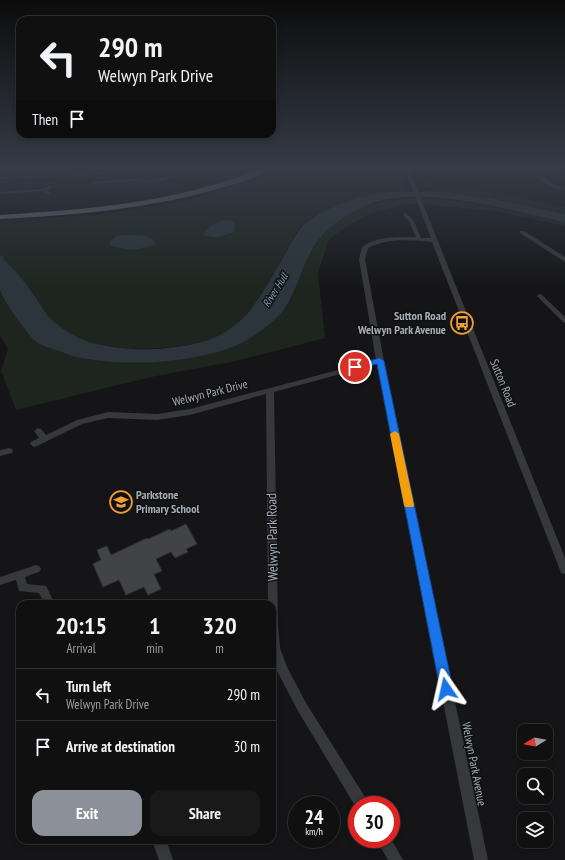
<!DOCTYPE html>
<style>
:root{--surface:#101011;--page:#19191a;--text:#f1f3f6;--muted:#9c9d9f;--line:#303031;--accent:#8c9099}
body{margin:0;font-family:"PT Sans Narrow",sans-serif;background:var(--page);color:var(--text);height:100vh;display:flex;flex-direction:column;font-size:15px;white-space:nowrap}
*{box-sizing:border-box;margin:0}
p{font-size:13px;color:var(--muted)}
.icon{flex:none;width:22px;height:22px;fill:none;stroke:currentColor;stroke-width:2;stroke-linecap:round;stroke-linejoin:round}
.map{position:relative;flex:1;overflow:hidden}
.details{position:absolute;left:16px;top:600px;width:260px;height:244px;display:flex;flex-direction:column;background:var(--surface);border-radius:12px;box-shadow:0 2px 6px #0003,0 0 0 1px var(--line)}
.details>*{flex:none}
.banner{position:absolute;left:16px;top:16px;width:260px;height:122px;border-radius:12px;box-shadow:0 2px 6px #0003,0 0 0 1px var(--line);background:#101011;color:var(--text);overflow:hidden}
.needle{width:26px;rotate:259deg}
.tools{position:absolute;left:517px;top:724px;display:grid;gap:8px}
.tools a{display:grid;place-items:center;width:36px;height:36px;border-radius:8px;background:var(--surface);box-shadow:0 2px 6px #0003,0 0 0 1px var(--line);font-size:20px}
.speed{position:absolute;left:288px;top:796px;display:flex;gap:8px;font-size:20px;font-weight:700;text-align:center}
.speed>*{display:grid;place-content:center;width:52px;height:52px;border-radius:50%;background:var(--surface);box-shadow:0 2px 6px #0003,0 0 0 1px var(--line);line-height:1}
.speed small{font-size:10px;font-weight:400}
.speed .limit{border:6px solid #d22;background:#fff;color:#111}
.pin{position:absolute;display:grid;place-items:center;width:34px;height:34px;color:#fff;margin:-17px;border:2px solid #fff;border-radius:50%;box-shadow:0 1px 4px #0007}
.me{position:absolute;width:44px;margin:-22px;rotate:349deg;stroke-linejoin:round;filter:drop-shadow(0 0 3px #0008)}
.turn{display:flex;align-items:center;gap:14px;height:84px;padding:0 16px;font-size:18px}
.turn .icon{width:52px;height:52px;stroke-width:2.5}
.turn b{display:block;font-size:28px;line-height:34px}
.then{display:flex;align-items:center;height:38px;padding:0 16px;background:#0003;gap:8px;font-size:15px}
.eta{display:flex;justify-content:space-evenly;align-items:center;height:68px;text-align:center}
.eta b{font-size:24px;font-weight:700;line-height:28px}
.button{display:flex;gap:8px;margin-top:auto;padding:8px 16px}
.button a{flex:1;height:46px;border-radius:12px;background:var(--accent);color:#fff;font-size:16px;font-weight:700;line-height:46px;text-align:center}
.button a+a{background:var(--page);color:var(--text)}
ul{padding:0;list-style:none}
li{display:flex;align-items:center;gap:12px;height:52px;padding:0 16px;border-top:1px solid var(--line)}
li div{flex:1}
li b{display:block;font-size:15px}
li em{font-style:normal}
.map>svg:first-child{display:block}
.green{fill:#1d251e}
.water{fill:#2b353b}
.building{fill:#414347;stroke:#2f3033}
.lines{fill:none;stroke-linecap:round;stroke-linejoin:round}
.minor{fill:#36383c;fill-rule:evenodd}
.highway{fill:#62666d;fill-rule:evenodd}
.route{fill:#1a73e8;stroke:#114b97}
.slow{fill:#f59e0b}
.labels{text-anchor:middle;stroke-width:3;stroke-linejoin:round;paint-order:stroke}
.far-water-label{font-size:11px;font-style:italic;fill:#7e9fb2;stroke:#101012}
.poi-label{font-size:12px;font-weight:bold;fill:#a7aeb7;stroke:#101012;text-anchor:end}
.street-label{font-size:12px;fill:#a7aeb7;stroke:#101012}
.near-street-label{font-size:14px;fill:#a7aeb7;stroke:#101012}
</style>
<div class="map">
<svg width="565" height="860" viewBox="0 0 565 860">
<rect width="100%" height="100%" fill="#151517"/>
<path class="green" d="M371 169H399L407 192C377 192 318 205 298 230 293 236 291 245 287 252 275 272 263 295 248 313 239 323 224 334 211 339 175 351 109 354 74 336 68 333 62 328 57 324 46 317 39 301 31 291 23 279 13 269 3 259L4 257 0 255V220L98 215 185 201 280 170 289 175 300 172H326V171L366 172Z
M425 181 441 186 500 193 565 207V214L488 198 436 192 434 188 420 183Z
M408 198C462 198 513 211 565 222V226L495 211 418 204 400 205 370 214 349 225 329 239 318 273 325 338 231 362 151 377 16 410 1 371 8 349 0 336V291C9 306 22 329 35 340 40 345 50 348 57 350 63 352 70 356 77 357 125 367 219 364 258 332 266 326 275 320 281 312 291 302 299 277 305 264 327 217 359 203 408 198Z"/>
<path class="water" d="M432 191 488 198 565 214V222C511 211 423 184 370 204 338 217 319 232 305 264 299 278 292 300 282 312 276 319 266 327 258 333 217 364 125 368 76 357 70 356 63 352 56 350 50 348 39 345 34 340 26 332 3 301 0 290 0 281 0 265 0 255L4 257 3 259C14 269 23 279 31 291 39 301 46 317 57 324 62 328 69 333 75 336 110 354 175 352 211 339 224 334 239 323 248 313 263 294 275 272 287 251 294 239 296 231 307 222 330 205 364 194 392 192 405 191 419 192 432 191Z
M229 220 235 223 234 232C224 236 214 240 203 234 211 224 217 221 229 220Z
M130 235 146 236 155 241 154 245 133 250 111 246 109 242 117 236Z"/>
<path class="building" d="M186 524 197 544 186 549 188 552 175 558 171 552 156 559 162 571 154 574 161 589 148 595 144 587 126 595 119 580 103 587 93 564 101 560 97 550 107 546 111 555 147 538 148 539 170 529 171 531Z"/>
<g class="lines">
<path class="minor" d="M127 169H146L86 176 0 179V177L86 174Z
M190 169H198L165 180 144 183 142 182 162 178Z
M405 169H409L565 558V574L561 573 560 570 432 242C410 240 388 238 368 248L365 259 384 361 488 860H474L377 364 274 392 278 625 280 648 287 667 306 703 367 800 369 805H357V809L298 711 276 669 272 656V604H268L266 394 190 415 157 420 108 418 82 424 37 446 34 447 30 444 31 442 39 438 34 431 38 428 41 429 46 435 77 420 108 412 157 414 190 409 376 360 359 259 362 247C376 236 398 237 416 237L409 221 403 215 406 213 414 221 421 238H431Z
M526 169H532L555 185 565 188V190L551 187Z
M142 178 144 179V180L93 184 91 183 93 182Z
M50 186 52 187 47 190 51 193 49 194 42 191 0 194V192L42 189Z
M520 231H524L565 257V262L520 233Z
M540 294 542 295 565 317V323L563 322 537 296Z
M9 448 12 449 13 451 12 453 0 456V450Z
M36 565 39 566 41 569 39 572 25 577 27 584 46 586 55 604H45L39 593 19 591 16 580 0 585V577Z
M376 839H391L403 860H388Z
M152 840H166L173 860H159Z"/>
<path class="highway" d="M259 169H269C257 178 238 183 224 187 151 209 75 215 0 219V215C90 209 175 203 259 169Z"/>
</g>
<linearGradient id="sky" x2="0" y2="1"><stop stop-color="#0c0c0d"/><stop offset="0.58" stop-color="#353b47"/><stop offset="1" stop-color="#353b47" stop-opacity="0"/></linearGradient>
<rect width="565" height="290" fill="url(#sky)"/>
<path class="route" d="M380 358 384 361 453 689 451 694 446 695 442 694 440 689 377 364 355 369 351 367 352 365Z"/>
<path class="slow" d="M395 431 399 434 414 505 413 507H405L404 505 390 434Z"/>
<defs>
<g id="bus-ring" transform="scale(1.15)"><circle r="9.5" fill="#101012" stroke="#f1a034" stroke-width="1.5"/><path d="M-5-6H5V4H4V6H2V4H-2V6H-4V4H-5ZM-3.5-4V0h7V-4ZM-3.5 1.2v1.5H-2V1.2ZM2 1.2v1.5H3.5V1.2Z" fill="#f1a034"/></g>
<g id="school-ring" transform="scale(1.15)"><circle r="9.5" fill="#101012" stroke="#f1a034" stroke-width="1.5"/><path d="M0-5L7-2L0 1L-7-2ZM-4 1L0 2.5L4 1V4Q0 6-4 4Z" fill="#f1a034"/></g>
</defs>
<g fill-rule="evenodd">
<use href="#bus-ring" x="462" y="323"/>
<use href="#school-ring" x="121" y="502"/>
</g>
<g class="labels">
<g class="far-water-label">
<text transform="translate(275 290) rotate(-58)" y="4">River Hull</text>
</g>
<g class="poi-label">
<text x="446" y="320">Sutton Road<tspan x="446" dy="14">Welwyn Park Avenue</tspan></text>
<text x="136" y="499" text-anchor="start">Parkstone<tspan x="136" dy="14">Primary School</tspan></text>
</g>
<g class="street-label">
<text transform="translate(503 383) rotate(68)" y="4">Sutton Road</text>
<text transform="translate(210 393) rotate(-14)" y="4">Welwyn Park Drive</text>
<text transform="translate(474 764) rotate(79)" y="4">Welwyn Park Avenue</text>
</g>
<g class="near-street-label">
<text transform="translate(272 537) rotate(-91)" y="5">Welwyn Park Road</text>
</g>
</g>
</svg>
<div class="tools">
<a><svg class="needle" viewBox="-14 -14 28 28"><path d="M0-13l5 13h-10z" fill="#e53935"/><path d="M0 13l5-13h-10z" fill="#9c9d9f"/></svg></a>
<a><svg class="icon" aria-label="search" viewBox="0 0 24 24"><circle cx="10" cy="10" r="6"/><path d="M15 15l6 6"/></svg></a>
<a><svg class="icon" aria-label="layers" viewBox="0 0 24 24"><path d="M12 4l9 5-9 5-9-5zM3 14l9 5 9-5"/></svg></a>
</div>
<div class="speed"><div>24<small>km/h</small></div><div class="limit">30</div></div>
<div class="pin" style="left:355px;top:367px;background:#d93025"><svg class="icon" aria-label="arrive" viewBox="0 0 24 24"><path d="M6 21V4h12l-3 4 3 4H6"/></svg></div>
<svg class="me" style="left:446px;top:689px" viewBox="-20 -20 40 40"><path d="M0-17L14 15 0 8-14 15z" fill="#1a73e8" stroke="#fff" stroke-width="4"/></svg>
<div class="banner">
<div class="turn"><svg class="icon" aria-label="left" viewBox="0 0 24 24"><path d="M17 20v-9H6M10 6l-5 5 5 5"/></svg><div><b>290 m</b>Welwyn Park Drive</div></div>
<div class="then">Then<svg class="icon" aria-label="arrive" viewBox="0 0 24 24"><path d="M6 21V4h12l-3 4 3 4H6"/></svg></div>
</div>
<section class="details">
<div class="eta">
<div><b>20:15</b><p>Arrival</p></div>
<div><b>1</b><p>min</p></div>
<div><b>320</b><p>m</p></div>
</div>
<ul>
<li><svg class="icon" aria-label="left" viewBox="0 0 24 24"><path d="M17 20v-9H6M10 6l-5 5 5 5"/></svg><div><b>Turn left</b><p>Welwyn Park Drive</p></div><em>290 m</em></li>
<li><svg class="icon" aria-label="arrive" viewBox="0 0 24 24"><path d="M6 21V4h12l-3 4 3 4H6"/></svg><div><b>Arrive at destination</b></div><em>30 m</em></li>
</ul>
<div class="button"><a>Exit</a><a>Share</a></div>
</section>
</div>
